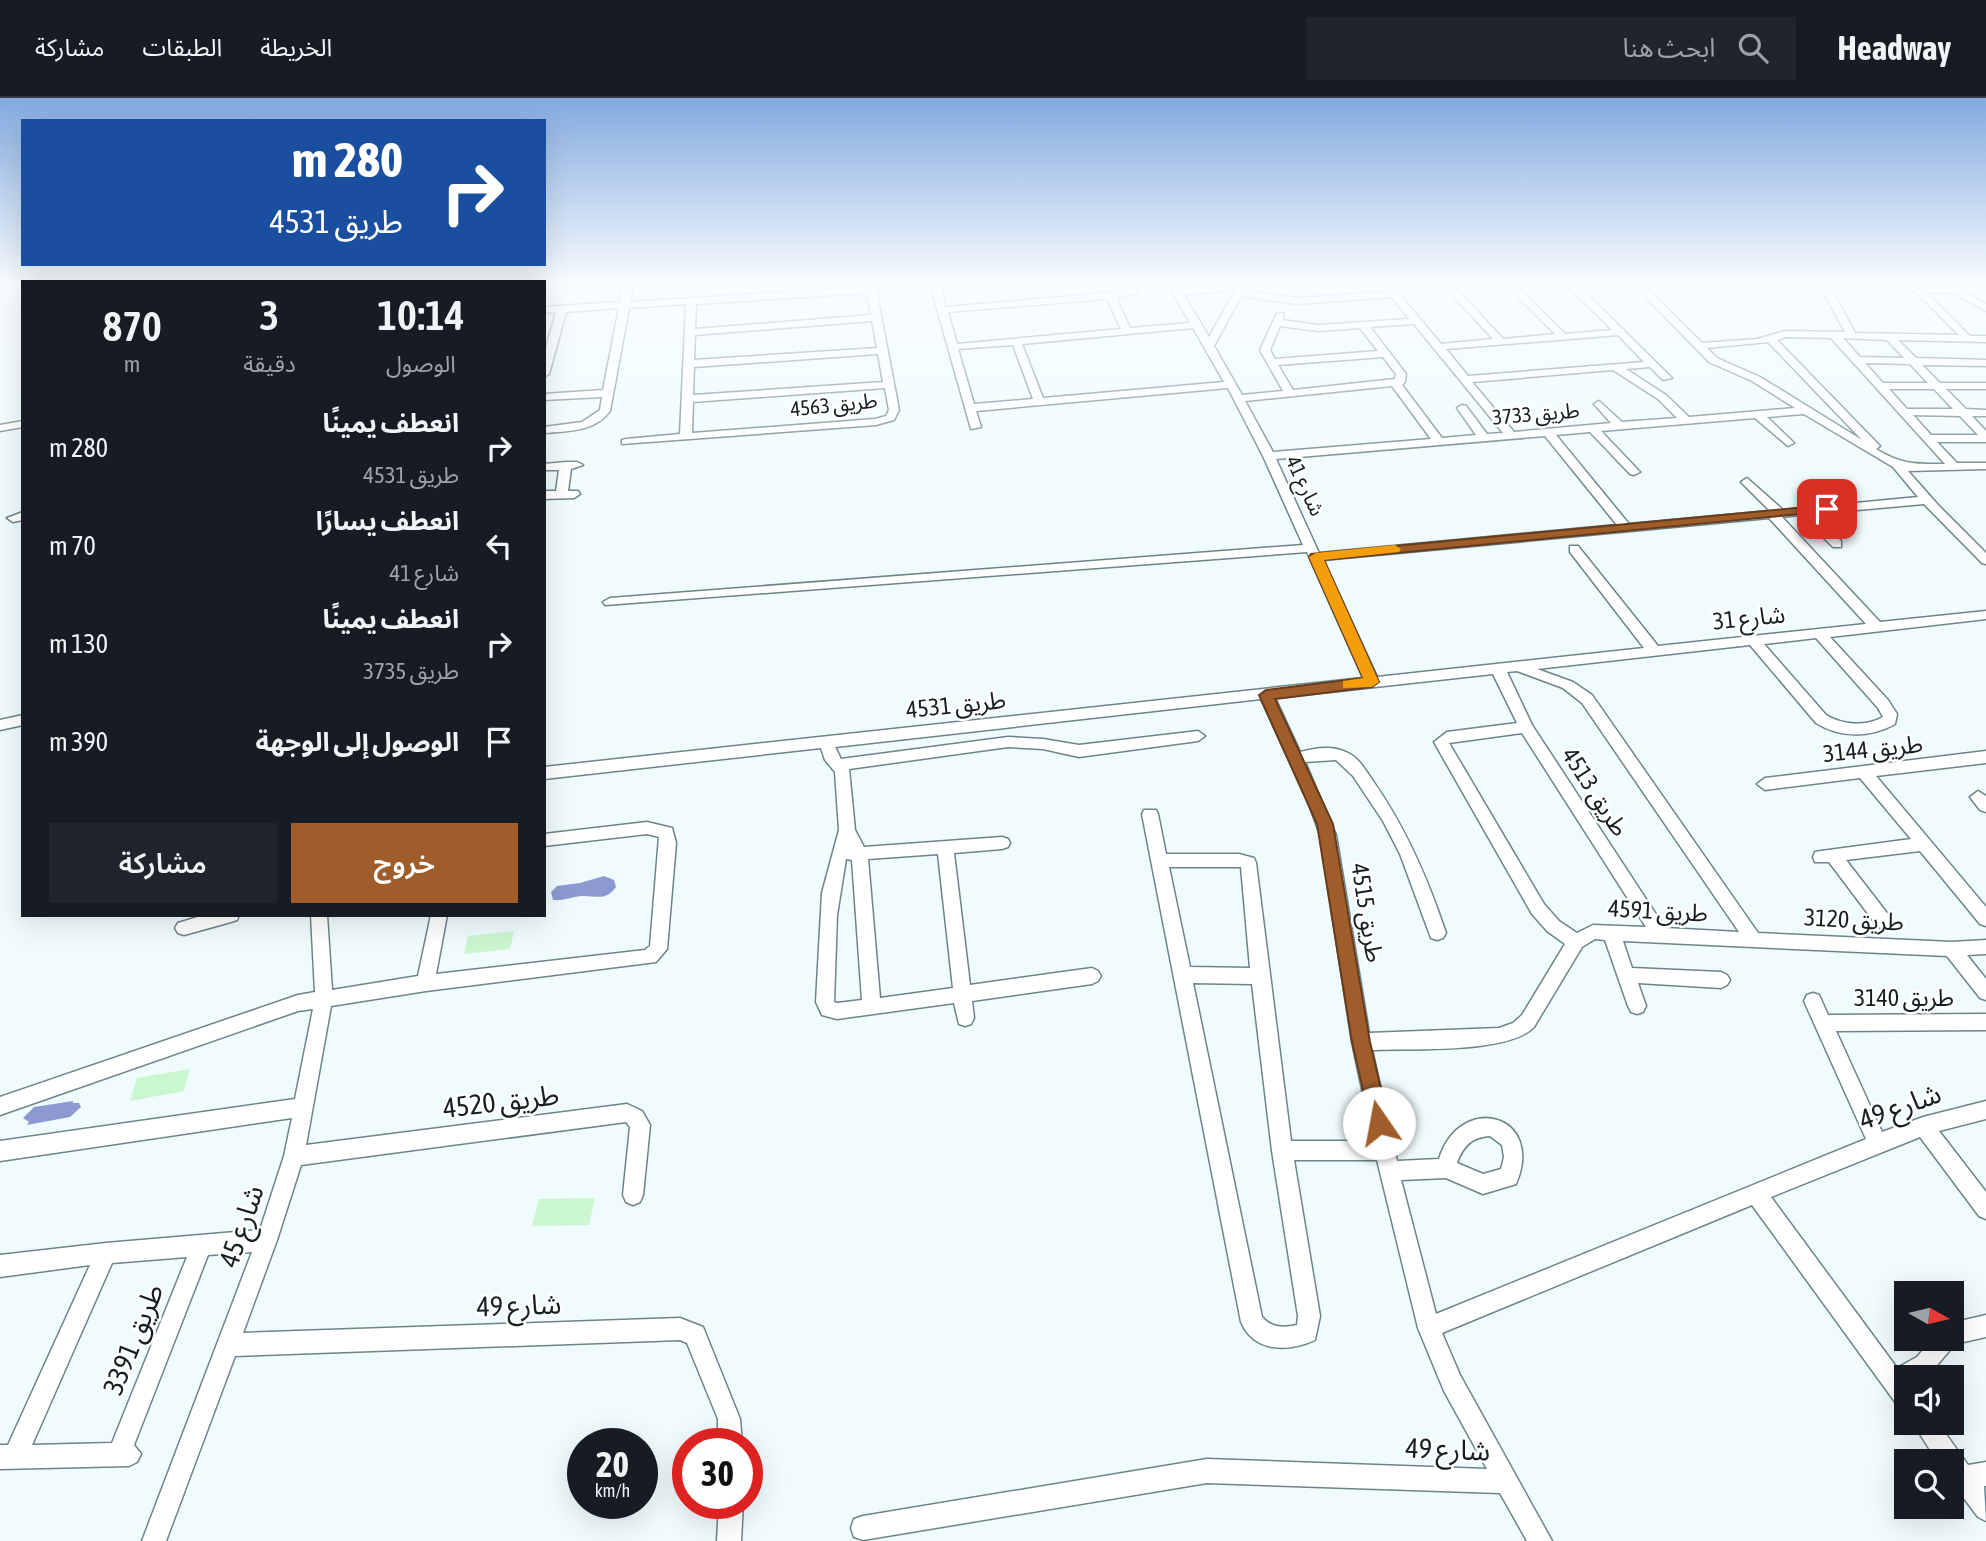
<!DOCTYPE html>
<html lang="ar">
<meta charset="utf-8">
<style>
:root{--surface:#171b24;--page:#20242c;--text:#f1f3f6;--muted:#9ea1a6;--line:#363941;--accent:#9f5d2b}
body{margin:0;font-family:"Asap Condensed","Noto Sans Arabic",sans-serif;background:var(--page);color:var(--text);direction:rtl;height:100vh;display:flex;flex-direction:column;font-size:26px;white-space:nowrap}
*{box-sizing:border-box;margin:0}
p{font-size:23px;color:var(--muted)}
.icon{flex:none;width:38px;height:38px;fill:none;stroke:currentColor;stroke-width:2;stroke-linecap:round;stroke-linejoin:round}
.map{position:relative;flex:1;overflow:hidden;direction:ltr}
.sheet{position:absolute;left:21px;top:182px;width:525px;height:637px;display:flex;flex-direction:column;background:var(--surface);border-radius:0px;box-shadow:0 7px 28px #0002;direction:rtl}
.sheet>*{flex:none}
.hud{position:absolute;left:21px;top:21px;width:525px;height:147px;border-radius:0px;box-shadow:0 7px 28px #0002;direction:rtl;background:#1a4fa0;color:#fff;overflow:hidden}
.needle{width:46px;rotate:98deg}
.fabs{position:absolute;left:1894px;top:1183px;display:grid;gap:14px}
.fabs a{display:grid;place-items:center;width:70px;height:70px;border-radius:0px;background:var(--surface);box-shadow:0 7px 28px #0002;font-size:35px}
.speed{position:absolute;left:567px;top:1330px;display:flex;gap:14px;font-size:35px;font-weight:700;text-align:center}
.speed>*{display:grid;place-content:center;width:91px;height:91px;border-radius:50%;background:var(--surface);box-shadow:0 7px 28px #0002;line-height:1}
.speed small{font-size:18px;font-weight:400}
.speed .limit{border:10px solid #d22;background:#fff;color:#111}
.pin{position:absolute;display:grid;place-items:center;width:60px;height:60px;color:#fff;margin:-30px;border-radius:14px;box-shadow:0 4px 10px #0006}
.me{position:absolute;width:77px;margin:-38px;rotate:348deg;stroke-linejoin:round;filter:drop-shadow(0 0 5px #0008)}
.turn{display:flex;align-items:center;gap:24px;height:147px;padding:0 28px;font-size:32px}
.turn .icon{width:91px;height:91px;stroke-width:2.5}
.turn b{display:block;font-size:49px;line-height:60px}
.eta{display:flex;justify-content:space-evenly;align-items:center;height:119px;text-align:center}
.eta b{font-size:42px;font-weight:600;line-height:49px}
.action{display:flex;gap:14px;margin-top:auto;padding:14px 28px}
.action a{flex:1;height:80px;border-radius:0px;background:var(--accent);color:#fff;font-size:28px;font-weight:600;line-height:80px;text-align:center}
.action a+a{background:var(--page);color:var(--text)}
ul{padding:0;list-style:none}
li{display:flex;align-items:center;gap:21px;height:98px;padding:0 28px}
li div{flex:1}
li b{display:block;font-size:26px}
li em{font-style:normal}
header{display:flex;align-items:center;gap:42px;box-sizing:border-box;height:98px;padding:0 35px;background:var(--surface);border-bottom:2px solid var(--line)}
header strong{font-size:33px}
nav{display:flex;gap:38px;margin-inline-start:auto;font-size:24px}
.search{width:490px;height:63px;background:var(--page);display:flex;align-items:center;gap:18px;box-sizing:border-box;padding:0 24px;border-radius:0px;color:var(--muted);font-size:26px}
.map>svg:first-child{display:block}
.green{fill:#cbf7d0}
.water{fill:#8c9ad1}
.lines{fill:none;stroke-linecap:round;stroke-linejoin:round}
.minor-casing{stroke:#6b858b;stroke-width:3}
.minor{fill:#fff;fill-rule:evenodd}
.route{fill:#9f5d2b;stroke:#673c1c;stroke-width:2}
.slow{fill:#f59e0b}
.labels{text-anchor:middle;stroke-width:5;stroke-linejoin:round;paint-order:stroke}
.far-street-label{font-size:21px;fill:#152022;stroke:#fff}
.street-label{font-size:24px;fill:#152022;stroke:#fff}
.near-street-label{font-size:28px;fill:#152022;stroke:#fff}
</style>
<header>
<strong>Headway</strong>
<div class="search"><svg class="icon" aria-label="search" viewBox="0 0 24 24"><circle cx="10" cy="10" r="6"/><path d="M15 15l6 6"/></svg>ابحث هنا</div>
<nav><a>الخريطة</a><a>الطبقات</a><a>مشاركة</a></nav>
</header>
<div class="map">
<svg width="1986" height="1443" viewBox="0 0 1986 1443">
<rect width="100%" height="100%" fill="#f0fbfe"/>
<path class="green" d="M514 833 510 851 464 856 468 838Z
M190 971 184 993 130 1003 137 980Z
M595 1100 589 1127 532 1128 539 1101Z"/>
<path class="water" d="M604 778 614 782 616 789C605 804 596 797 581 798 571 799 563 803 553 802L551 794 557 788 580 785Z
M73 1003V1005H79L81 1009 70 1019 27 1027 29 1024 23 1020 34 1009Z"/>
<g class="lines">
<g class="minor-casing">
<path id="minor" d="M623 186H633L630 204 866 189 865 186H875L899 312 894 322 876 327 622 346V342L626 341 680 336 686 206 629 210 610 313C594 334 569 333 544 335V329L582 324 600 312 602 299 544 302V296L603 292 619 210 566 214 549 276 544 279V257L556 214 544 215V209L620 204ZM867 195 871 217 695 231 696 206ZM872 223 877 250 694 262 695 237ZM878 256 883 284 693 297 694 269ZM885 290 889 312 886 318 875 321 692 335 693 304Z
M930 186H940L946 209 1129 193 1127 186H1137V196L1116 200 1130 230 1190 225 1168 186H1178L1181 192 1236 186 1223 193 1184 197 1209 239 1239 186H1245L1244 193 1297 200 1387 194 1381 186H1391L1441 246 1493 241 1442 186H1452L1503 241 1555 236 1505 186H1515L1565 236 1612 232 1566 186H1628L1623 189 1582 191 1672 280 1663 282 1650 269 1626 271 1666 297 1689 319 1795 310 1752 283 1709 264 1633 186H1643L1702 245 1757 241 1785 233 1845 234 1821 189 1812 186 1945 189 1946 186H1953L1986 206V213L1954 195 1926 194 1970 238H1986V244L1898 242 1916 260 1986 262V268L1922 267 1940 285H1986V291H1946L1966 311 1986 312V318H1972L1986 333V344H1937L1957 365H1986V371L1908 373 1939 408 1986 455V466L1982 465 1924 406 1813 416 1841 443V449H1833L1800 417 1782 419 1880 524 1986 513V521L1830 539 1888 602 1897 616 1895 626C1870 640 1840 640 1816 625L1750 547 1537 571 1573 584 1592 597 1758 835 1952 844 1986 842V856L1967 857 1986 881V902L1980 900 1947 858 1623 843 1632 870 1721 874 1727 877 1730 882 1727 887 1721 890 1638 885 1646 908 1643 914 1637 916 1631 914 1628 908 1605 842 1595 841 1582 849 1534 929C1508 956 1412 950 1372 952L1397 1063 1439 1061C1460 993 1546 1016 1516 1086L1483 1096 1446 1080 1401 1082 1436 1216 1866 1041 1804 903 1807 897 1813 895 1819 897 1828 917 1986 916V932L1836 933 1882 1034 1923 1019 1986 1003V1021L1939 1033 1986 1094V1121L1979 1118 1920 1039 1771 1099 1897 1270 1917 1259 1932 1241H1951V1225L1986 1217V1239L1955 1246 1927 1279H1906V1311L1898 1308 1752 1107 1442 1235 1460 1277 1552 1443H1527L1500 1395 1207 1385 863 1442 854 1439 851 1430 854 1421 863 1418 1207 1361 1487 1371 1444 1293 1418 1230 1377 1062H1294L1320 1218 1315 1242C1289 1254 1254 1255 1241 1224L1142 716 1144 712H1156L1158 716 1166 756H1239L1254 760 1256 765 1291 1043H1373L1352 944 1320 737 1309 706 1261 601 835 649 841 661 1008 639 1043 641 1079 647 1198 633 1205 638 1198 643 1079 659 1043 651 1008 649 849 671 855 732 864 749 1002 739 1008 741 1010 745 1008 749 1002 751 954 755 970 887 1092 870 1098 873 1101 878 1098 883 1092 886 972 903 974 920 971 926 965 928 959 926 954 905 837 921 822 917 816 904 822 795 839 732 835 674 825 662 821 650 544 681V669L1363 580 1307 454 605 507 603 504 610 500 1303 447 1263 358 1228 290 976 313 981 329 971 331ZM1831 189 1915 193 1959 237 1855 235ZM1241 198 1297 206 1392 199 1409 221 1318 227 1283 222V215H1277L1260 252 1283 293 1242 297 1214 248ZM1107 201 1121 231 957 246 948 214ZM1414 226 1503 335 1487 336 1466 308 1462 307 1457 310 1476 337 1442 340 1402 287 1405 284 1406 276 1370 229ZM1280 228 1318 233 1360 230 1378 253 1275 261 1270 252ZM1193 230 1224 284 1043 300 1022 246ZM1618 237 1644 264 1468 278 1446 251ZM1786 239 1831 240 1945 366C1915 366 1902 367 1876 351L1880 348 1878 346 1777 242ZM1843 240 1887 242 1904 260 1860 259ZM1768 244 1862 342 1760 279 1717 260 1707 250ZM1013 247 1033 301 974 306 958 251ZM1383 259 1396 276 1395 281 1293 292 1278 267ZM1865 265 1910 266 1928 285H1883ZM1613 272 1658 301 1677 320 1622 324 1599 303 1594 306 1611 325 1514 334 1472 284ZM1392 288 1431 341 1273 354 1245 303ZM1889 291H1934L1953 311H1907ZM1804 316 1893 369 1918 399 1783 412 1747 380 1741 384 1770 413 1629 426 1556 337 1590 334 1630 376 1634 377 1640 374 1638 372 1601 333 1755 320 1788 348 1794 345 1792 343 1767 319ZM1913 317 1960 318 1978 337H1931ZM1545 338 1617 427 1319 455 1276 361ZM1769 420 1866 526 1658 548 1578 448H1570V454L1644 550 1377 579 1323 462ZM1816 540 1878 610 1883 619C1865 629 1843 627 1826 617L1764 546ZM1517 573 1563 590 1582 605 1739 834 1665 830 1532 627 1507 574ZM1493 576 1517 625 1447 634 1434 644 1532 816 1547 833 1565 846 1522 917 1513 925 1499 930 1369 935 1336 737 1305 664 1336 662 1353 678 1383 723 1400 756 1431 840 1437 842 1443 840 1446 835C1428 781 1406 730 1373 683 1366 673 1359 660 1348 655 1333 647 1316 650 1300 654L1275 600ZM1522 635 1646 829 1593 827 1577 835 1559 823 1544 806 1449 645ZM938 756 953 890 880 900 868 761ZM846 761 852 762 862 902 837 905 834 904 837 817ZM1169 769H1241L1250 870 1190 869ZM1193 885 1252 886 1272 1053 1298 1218 1297 1227C1283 1230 1272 1230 1262 1219ZM1490 1038 1502 1047 1504 1059 1501 1071 1483 1076 1457 1065C1463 1048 1472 1039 1490 1038Z
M23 323V329L0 333V327Z
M566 364H577L583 367 571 371 568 393H578L580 396 574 400 544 401V393H556L559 372H544V366Z
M23 414V422L13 424 7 420Z
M23 617V627L0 632V622Z
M1986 653V665L1876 678 1986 809V828L1980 826 1920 753 1846 762 1890 819 1892 824 1890 829 1884 831 1878 829 1829 764H1815L1813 759 1815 754 1821 753 1911 741 1860 680 1765 692 1757 686 1765 680Z
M1978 693 1986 698V714L1980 712 1970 699Z
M647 724 672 730 676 745 667 851 656 864 426 893 331 908 306 1047 627 1006 642 1013 650 1027 643 1097 640 1104 633 1107 626 1104 623 1097 630 1029 626 1024 301 1067 277 1142 243 1235 680 1220 703 1229 740 1321 742 1346H718V1321L687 1245 680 1242 235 1258 166 1443H142L252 1154 208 1157 134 1347 141 1356 137 1364 129 1368 0 1371V1347H8L90 1167 0 1179V1157L106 1145 260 1132 284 1058 292 1020 0 1063V1043L295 1001 313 911 298 913 0 1017V999L298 897 315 894 311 817H327L332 892 418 878 431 817H447L436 876 645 852 650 848 659 739 647 736 544 748V736ZM187 1159 112 1345 32 1347 112 1165Z
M204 817H239L237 822 231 824 184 837 178 835 175 830 178 825Z
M1913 1325H1938L1968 1367 1986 1364V1388H1984L1986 1423 1978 1419 1951 1383V1363H1937Z
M719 1405H743L741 1443H717Z"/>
</g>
<use href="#minor" class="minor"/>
</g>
<linearGradient id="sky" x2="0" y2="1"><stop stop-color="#83aadf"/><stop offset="0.48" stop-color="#f8fdff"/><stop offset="1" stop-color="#f8fdff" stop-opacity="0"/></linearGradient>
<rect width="1986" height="388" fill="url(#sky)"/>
<path class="route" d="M1827 407 1833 411 1831 413 1324 462 1379 584 1372 589 1275 601 1333 726 1370 944 1389 1025 1386 1031 1379 1034 1372 1031 1352 944 1317 726 1259 597 1266 592 1363 580 1309 459 1311 456Z"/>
<path class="slow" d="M1395 447 1401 451 1399 454 1324 462 1379 584 1372 589 1343 590V583L1363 580 1309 459 1316 455Z"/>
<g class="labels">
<g class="far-street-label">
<text transform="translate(834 307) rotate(-6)" y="7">طريق 4563</text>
<text transform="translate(1536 316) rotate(-5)" y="7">طريق 3733</text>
<text transform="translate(1305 388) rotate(65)" y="7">شارع 41</text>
</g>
<g class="street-label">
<text transform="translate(1749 520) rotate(-6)" y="8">شارع 31</text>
<text transform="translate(956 607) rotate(-6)" y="8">طريق 4531</text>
<text transform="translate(1873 651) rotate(-6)" y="8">طريق 3144</text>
<text transform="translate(1595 694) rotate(57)" y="8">طريق 4513</text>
<text transform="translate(1658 813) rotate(3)" y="8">طريق 4591</text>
<text transform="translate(1367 815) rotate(81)" y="8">طريق 4515</text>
<text transform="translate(1854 822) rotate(3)" y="8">طريق 3120</text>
<text x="1904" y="908">طريق 3140</text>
</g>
<g class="near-street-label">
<text transform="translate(501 1003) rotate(-7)" y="10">طريق 4520</text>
<text transform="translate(1900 1008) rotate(-20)" y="10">شارع 49</text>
<text transform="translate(241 1128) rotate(-71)" y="10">شارع 45</text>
<text transform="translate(519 1207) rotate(-2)" y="10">شارع 49</text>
<text transform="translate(133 1241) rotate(-68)" y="10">طريق 3391</text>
<text transform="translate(1448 1351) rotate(2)" y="10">شارع 49</text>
</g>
</g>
</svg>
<div class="fabs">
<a><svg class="needle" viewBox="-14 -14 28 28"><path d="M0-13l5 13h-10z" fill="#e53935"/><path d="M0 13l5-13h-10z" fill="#9ea1a6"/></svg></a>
<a><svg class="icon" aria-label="sound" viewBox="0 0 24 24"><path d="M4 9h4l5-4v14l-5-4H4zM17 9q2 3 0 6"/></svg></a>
<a><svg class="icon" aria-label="search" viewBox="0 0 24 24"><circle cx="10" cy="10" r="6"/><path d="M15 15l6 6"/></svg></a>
</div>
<div class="speed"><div>20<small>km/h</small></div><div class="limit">30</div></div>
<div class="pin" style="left:1827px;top:411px;background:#d93025"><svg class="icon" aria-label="arrive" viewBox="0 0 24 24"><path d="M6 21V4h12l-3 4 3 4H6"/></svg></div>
<svg class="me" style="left:1379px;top:1025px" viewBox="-20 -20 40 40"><circle r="19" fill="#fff"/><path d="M0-13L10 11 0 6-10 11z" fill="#9f5d2b"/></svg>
<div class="hud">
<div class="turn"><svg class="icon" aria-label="right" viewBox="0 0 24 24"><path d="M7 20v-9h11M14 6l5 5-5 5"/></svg><div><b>280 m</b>طريق 4531</div></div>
</div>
<section class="sheet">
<div class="eta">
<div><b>10:14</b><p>الوصول</p></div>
<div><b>3</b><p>دقيقة</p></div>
<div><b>870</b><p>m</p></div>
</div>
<ul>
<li><svg class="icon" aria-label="right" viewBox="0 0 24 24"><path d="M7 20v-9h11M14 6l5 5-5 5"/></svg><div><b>انعطف يمينًا</b><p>طريق 4531</p></div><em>280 m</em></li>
<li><svg class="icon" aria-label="left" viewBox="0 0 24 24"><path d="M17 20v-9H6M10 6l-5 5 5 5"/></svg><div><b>انعطف يسارًا</b><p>شارع 41</p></div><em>70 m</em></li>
<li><svg class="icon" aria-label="right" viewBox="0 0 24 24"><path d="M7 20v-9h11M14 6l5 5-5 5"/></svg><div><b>انعطف يمينًا</b><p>طريق 3735</p></div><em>130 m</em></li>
<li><svg class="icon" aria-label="arrive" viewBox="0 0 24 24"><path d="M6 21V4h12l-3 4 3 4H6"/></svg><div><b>الوصول إلى الوجهة</b></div><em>390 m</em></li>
</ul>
<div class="action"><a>خروج</a><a>مشاركة</a></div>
</section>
</div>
